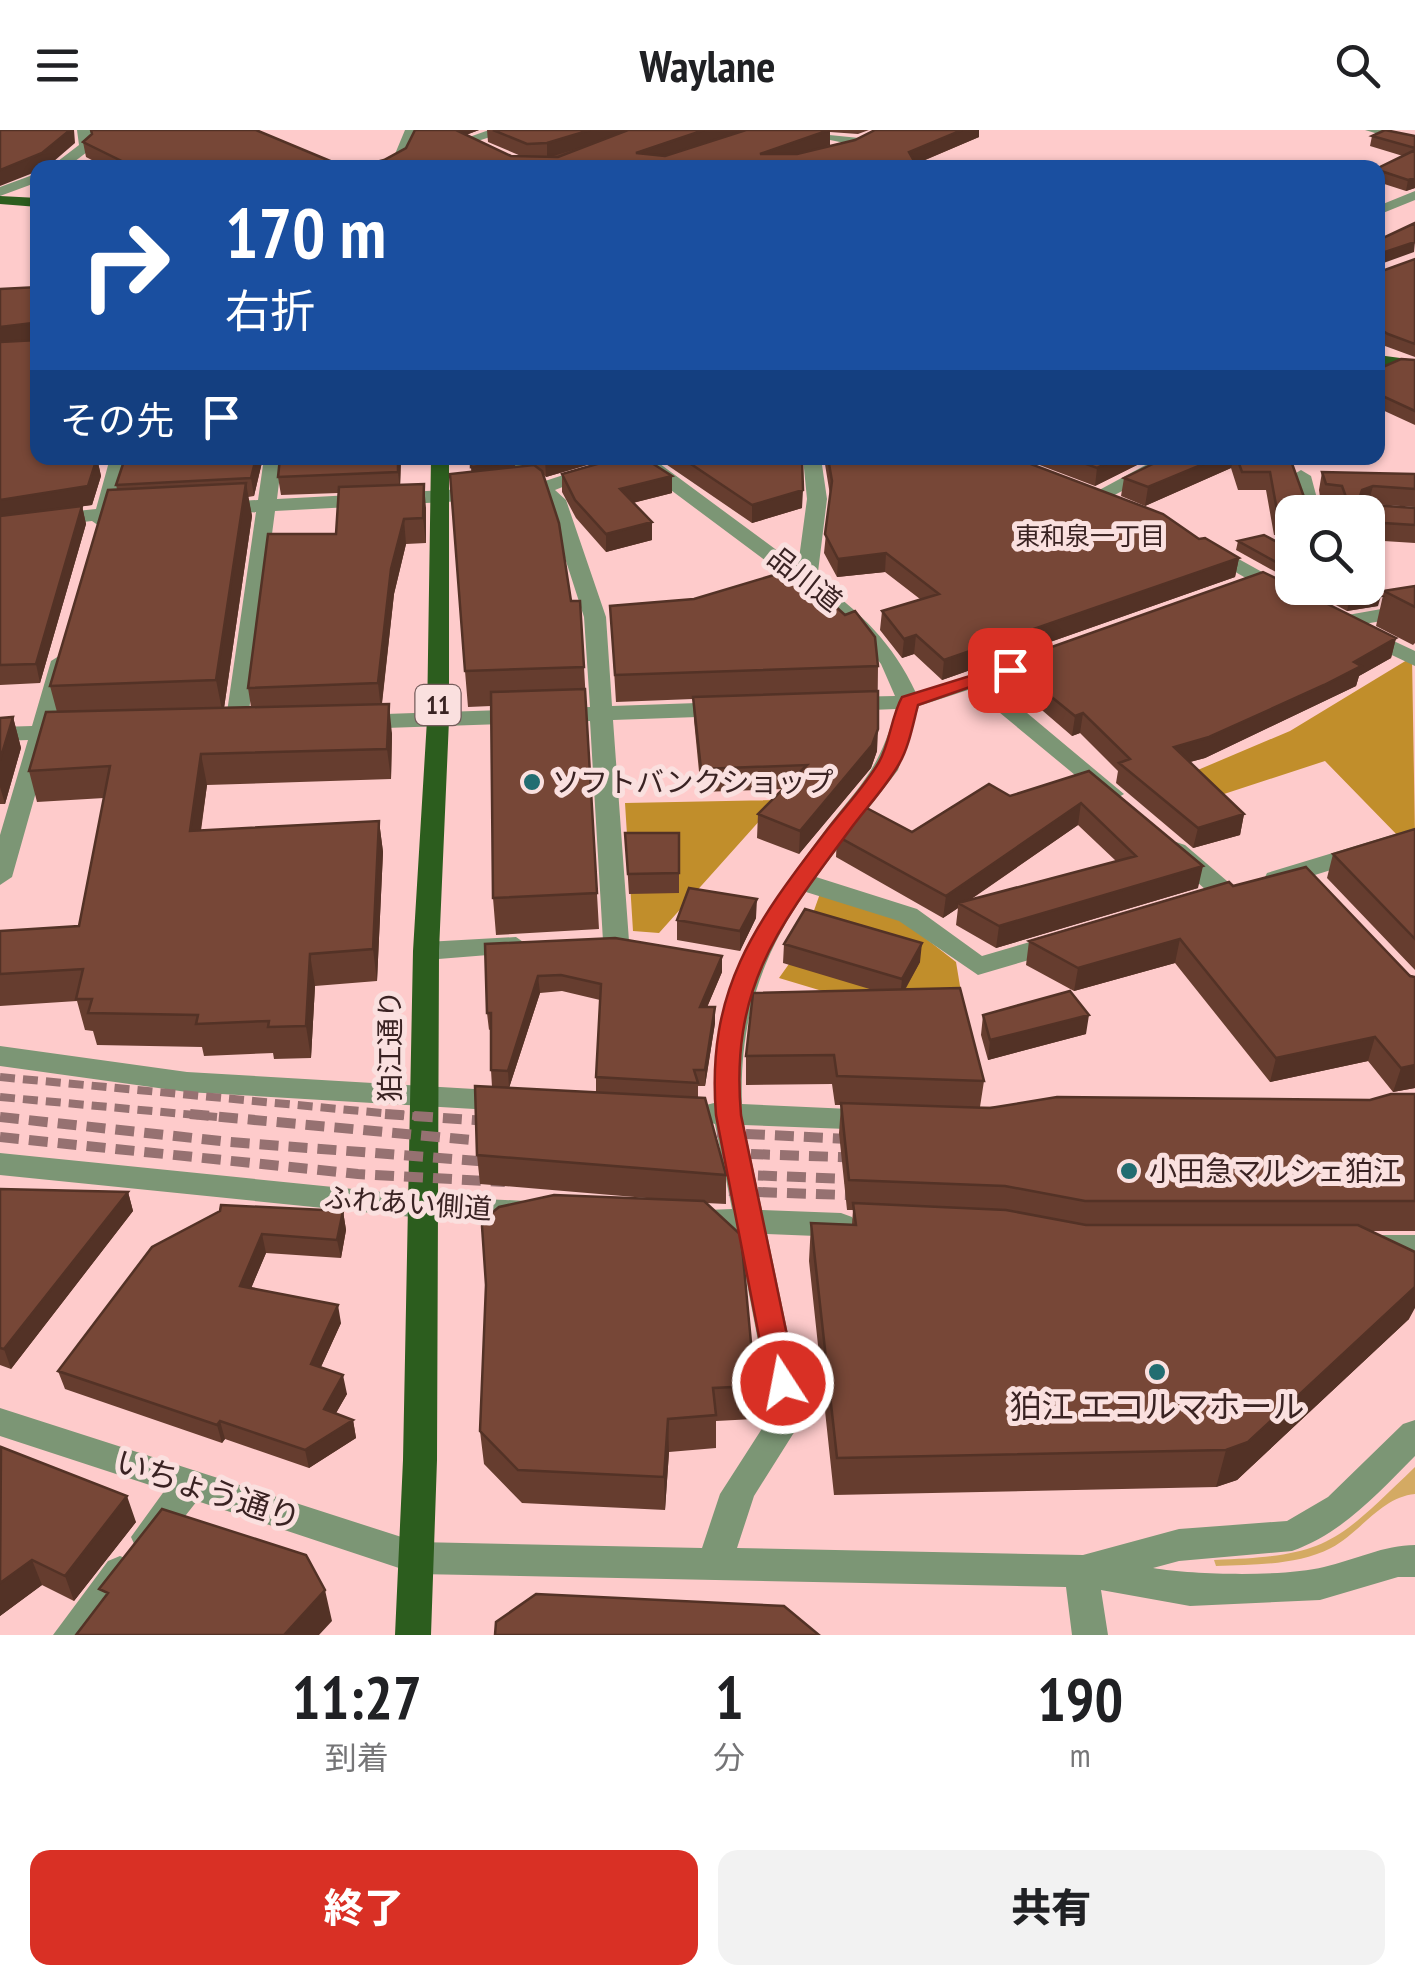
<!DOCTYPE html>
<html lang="ja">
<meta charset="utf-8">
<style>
:root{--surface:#fff;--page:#f2f2f2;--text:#202124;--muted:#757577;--accent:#d93025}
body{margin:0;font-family:"PT Sans Narrow","Noto Sans JP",sans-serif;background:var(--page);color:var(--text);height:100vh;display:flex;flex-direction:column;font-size:38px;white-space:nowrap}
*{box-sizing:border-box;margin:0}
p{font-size:32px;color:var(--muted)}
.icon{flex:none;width:55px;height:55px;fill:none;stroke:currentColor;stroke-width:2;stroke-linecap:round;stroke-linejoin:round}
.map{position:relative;height:1505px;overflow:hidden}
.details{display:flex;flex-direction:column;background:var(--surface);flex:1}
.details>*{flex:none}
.guide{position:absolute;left:30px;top:30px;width:1355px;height:305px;border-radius:20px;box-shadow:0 2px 8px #0004;background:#1a4fa0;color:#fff;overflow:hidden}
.buttons{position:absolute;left:1275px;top:365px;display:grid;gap:20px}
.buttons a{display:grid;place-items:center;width:110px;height:110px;border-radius:20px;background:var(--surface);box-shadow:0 2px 8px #0004;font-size:50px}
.pin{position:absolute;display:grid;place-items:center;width:85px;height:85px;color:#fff;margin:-42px;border-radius:20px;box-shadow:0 5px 15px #0006}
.me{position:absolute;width:110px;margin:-55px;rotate:349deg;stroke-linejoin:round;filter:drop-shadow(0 0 8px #0008)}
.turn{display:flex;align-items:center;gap:35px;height:210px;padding:0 30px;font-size:45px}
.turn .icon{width:130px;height:130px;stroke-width:2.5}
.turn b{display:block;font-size:70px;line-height:85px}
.then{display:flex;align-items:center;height:95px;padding:0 30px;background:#0003;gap:20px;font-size:38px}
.eta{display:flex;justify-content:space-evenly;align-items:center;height:170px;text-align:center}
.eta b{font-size:60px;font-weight:800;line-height:70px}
.primary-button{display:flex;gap:20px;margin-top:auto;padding:20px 30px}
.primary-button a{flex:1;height:115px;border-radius:20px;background:var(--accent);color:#fff;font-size:40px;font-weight:800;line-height:115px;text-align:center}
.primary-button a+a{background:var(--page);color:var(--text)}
header{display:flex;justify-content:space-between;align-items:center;height:130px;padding:0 30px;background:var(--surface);font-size:45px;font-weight:800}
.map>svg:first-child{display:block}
.green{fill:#d4aa63}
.forest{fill:#c18e2b}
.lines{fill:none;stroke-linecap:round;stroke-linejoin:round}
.minor{fill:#7c9675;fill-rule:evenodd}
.major{fill:#2c5d1e;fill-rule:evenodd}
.rail-far1{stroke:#967171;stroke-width:8;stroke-dasharray:15 8;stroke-linecap:butt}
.rail{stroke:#967171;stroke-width:10;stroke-dasharray:19 10;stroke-linecap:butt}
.wall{fill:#663d2f;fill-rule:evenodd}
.shaded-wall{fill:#533226}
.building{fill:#774737;stroke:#533226;stroke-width:2.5}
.route{fill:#d93025;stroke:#8d1f18;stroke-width:2.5}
.poi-dot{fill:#226d71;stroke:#fae0df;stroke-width:4}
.labels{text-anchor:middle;stroke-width:10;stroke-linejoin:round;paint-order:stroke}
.far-neighbourhood-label{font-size:25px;fill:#3a2323;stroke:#fae0df}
.shield{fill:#fae0df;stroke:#745c5b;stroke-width:2.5}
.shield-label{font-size:25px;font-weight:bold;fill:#3a2323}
.street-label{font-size:28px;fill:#3a2323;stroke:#fae0df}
.poi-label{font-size:28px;fill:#3a2323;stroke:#fae0df;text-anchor:start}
.near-poi-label{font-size:32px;fill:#3a2323;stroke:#fae0df}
.near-street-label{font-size:32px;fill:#3a2323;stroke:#fae0df}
</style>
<header><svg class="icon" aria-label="menu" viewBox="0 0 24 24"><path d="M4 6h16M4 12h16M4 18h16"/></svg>Waylane<svg class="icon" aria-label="search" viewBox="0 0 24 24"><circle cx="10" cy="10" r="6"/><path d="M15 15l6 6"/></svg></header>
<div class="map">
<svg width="1415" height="1505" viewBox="0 0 1415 1505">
<rect width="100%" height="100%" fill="#fecbcb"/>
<path class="green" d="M1415 1337V1364C1381 1367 1360 1403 1331 1418 1295 1436 1255 1434 1216 1436L1214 1430C1328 1426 1335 1414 1415 1337Z"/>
<path class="forest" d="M1412 527 1415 706 1402 710 1325 631 1224 664 1193 642 1290 601Z
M778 670 659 803 633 801 625 673Z
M822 758 902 790 956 832 964 880 829 863 779 848 801 817Z"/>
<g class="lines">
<path class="minor" d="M77 0H91V19L66 38H49L79 15Z
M405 0H419L406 30 391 38H372L395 24Z
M489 0H512L465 15 458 11Z
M780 0 859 8 879 0H899L860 16Z
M1365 0H1389L1415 7V15Z
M38 43V52L0 66V57Z
M1415 61V70L1378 85V76Z
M110 328H128L116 377H141V385L113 389 102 398 92 391 0 401V389L96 379Z
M264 328H282L277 369 464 359 474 365 464 371 275 381 247 596 236 603 225 596 256 382 219 384 209 378 219 372 258 370Z
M497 328H517L545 351 591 336 600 342 555 360 566 370 606 487 612 576 726 572 737 579 726 586 613 590 629 811 616 820 603 811 590 591 356 599 345 592 356 585 590 577 584 487 547 372 537 363 507 364V356L524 353Z
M635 328H652L798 436 807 369 803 328H821L827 369 817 450C860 482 893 513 916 563L1022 528H1038L1041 533 1038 538 991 553 1124 664 1112 671 1104 669 971 559 919 576 898 640 816 747 917 779 982 826 1061 803 1074 812 1070 818 978 845 899 791 806 762C760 827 739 894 742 974L872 980 882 983 886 990 882 997 872 1000 744 995 762 1080 841 1083 852 1087 856 1095 852 1103 841 1107 767 1104 805 1285 754 1366 737 1418 1083 1425 1179 1399 1287 1391 1328 1367 1403 1294 1415 1290V1326C1378 1363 1343 1403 1292 1421L1179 1431 1153 1438C1195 1445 1283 1447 1324 1437 1355 1430 1384 1415 1415 1415V1447H1398L1320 1470 1190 1476 1101 1460 1108 1505H1072L1066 1457 417 1444 197 1371 160 1418 148 1422 136 1418 131 1407 165 1360 0 1306V1278L417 1412 702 1418 720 1364 772 1283 737 1102 681 1097 677 1089 681 1081 732 1079 715 994 702 990 698 983 702 976 714 973C712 859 758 790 823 703 861 653 878 643 896 579L846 581 835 574 846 567 895 566 881 534 849 493 636 334Z
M1153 331 1160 333V341L1107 369 1100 371 1090 365Z
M1301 340 1311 346 1319 376 1337 378 1339 382H1302L1291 346Z
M1208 412 1289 457 1292 461 1282 467 1275 465 1201 422 1198 418Z
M1415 473V485L1342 498 1331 492 1342 486Z
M1366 498 1415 521V536L1358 509 1355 504Z
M62 524 73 531 55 595 71 594 82 601 71 608 51 609 12 747 0 755V705L28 610 0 611V597L32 596 51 531Z
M1415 698V714L1276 757 1264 749 1267 743Z
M1176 712 1185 715 1234 757 1238 763 1234 769H1216L1167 725 1164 720Z
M516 807 529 816 525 822 426 830 413 821 426 812Z
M0 916 187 942 508 961 518 964 522 971 518 978 508 981 187 962 0 936Z
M0 1023 422 1066 527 1071 538 1074 542 1082 538 1090 527 1093 422 1088 0 1045Z
M1370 1105H1415V1129L1359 1125 1355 1117 1359 1109Z
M120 1426 132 1431 138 1442 93 1505H53L108 1431Z"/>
<path class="major" d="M0 66 38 68V77L0 74Z
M1378 225 1415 230V240L1378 235Z
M431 328H449V590L439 821 437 1330 431 1505H395L403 1330 413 821 427 590Z"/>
<path class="rail-far1" d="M0 947 424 987
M0 967 217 987"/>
<path class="rail" d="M190 984 503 1013
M385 984 503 992
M0 987 230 1012 505 1033
M688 1001 868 1010
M0 1007 358 1044 505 1052
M693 1022 868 1028
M700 1043 870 1050
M700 1060 875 1066"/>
</g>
<path class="wall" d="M415 0H479L466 5 511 26H521L488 12 487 0H869L858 4 830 2V15L815 19 855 10 875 0H979V7L916 34 384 30 406 18Z
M92 4 347 38H107L86 27 83 12Z
M1372 6H1415V58L1406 61 1378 52V38L1403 26 1370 16Z
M1415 129V227L1385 216 1378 212V138L1382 141Z
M0 159 57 330 97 328 101 346 92 375 82 376 86 394 40 553 0 555Z
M1415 230V295L1378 278V239Z
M125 328H263L254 366 248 367 252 386 224 578 251 577 248 558 336 404 338 363 281 365 278 347 280 328H401L400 355 426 378V413L406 414 394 464 382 574 392 604 391 649 207 655 201 701 379 691 383 722 377 851 315 856 311 928 274 929 273 923 204 926 202 917 97 915 93 901 85 900 77 871 0 876V801L79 796 104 668 37 672 29 641 57 582 50 556 117 359 116 355Z
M522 328H611L546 347 543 344 584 537 599 799 496 805 493 768 491 576 468 577 465 541 471 341 532 335Z
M657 328H802V378L752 393Z
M824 328H1015L1239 428 1235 447 942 550 914 524 902 528 880 500 882 481 920 469 885 442 837 447 824 423 830 365Z
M1021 328H1151L1095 356Z
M1165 328H1290L1304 367H1320L1319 360 1322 342 1415 344V377L1372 374 1415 378V413L1368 410V382H1292V406L1274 405 1266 360H1238L1231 338 1145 376 1121 366 1124 348Z
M562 344 672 363 633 373 652 392V410L606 422 576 388 562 362Z
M1238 411 1292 420V451L1236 420Z
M1415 456V513L1413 515 1376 496 1384 461Z
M1304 458H1363L1378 476 1347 481Z
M610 476 878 536 877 621 871 638 799 724 757 708 758 684 783 659 701 662 694 590 693 569 616 572Z
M1396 508 1391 528 1359 546 1356 556 1205 628 1190 632 1244 684 1240 705 1193 718 1116 653 1118 641 1080 603 1072 606 1036 575 1028 579 998 554 1001 535Z
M13 587 21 618 5 674H0V588Z
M1089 641 1198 758 996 818 956 795 958 778 943 788 836 727 837 706 912 702 1010 666ZM1078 695 1116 731 970 770Z
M1415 699V840L1327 748 1333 724Z
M625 703H679V763L629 764Z
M1233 756 1415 847V958L1393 962 1368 931 1270 952 1175 833 1074 861 1026 835 1029 811Z
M756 788 740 821 677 810V790Z
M485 814 722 826V842L707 877H715V893L705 956H698V968L726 1045V1074L706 1073 755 1256 754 1289 716 1291V1318L669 1322 665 1380 522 1373 484 1334 480 1301 670 1070 480 1054 477 1025 492 957 491 940V899L489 900 487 883ZM562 861 600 870 596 947V962L509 958 540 863Z
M784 814 920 832 905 860 984 951 980 977 1370 970 1415 964V1101H1371L1409 1189 1237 1350 1216 1357 834 1365 809 1131 811 1093 852 1094 853 1080H847L839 1003 841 975H835L832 954 746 955V926L873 860 783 833Z
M983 885 1086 904 988 930 981 905Z
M0 1059 128 1062 133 1081 11 1239 0 1235Z
M343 1081 346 1100 341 1128 266 1123 251 1158 341 1193 321 1237 347 1264 336 1283 353 1290 356 1308 309 1338 225 1309 222 1313 65 1259 58 1241 152 1117Z
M0 1318 136 1392 74 1471 42 1455 0 1486Z"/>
<path class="shaded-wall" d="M70 0H74L75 13 46 38H38V41L0 56V40Z
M454 0H479L455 9Z
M590 0H638L547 28V13Z
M704 0H746L639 38 636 23Z
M830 0V15L763 38 760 24Z
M962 0H979V7L908 37 909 22Z
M1415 48V58L1406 61 1408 50Z
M1415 112 1414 122 1378 135 1379 124Z
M34 193 38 210 0 215V197Z
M97 328 101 346 92 375 0 388V370Z
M256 328H263L254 366 251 348Z
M398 328H401L400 360 398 342Z
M550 328H611L546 347 545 329Z
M1118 328H1151L1095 356 1097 338Z
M1218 328H1234L1231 338 1145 376 1148 357Z
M515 332 516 350 472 355 471 337Z
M672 346V363L620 376V359Z
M246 353 252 386 223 585 216 550Z
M424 354 426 378V413L423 388Z
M1373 356 1368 374 1357 379 1362 360Z
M803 360 802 378 752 393V375Z
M82 376 86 394 40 553 36 534Z
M404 389 406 414 394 464 381 580 378 553 391 439Z
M652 392V410L606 422V404Z
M886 423 885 442 837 447 838 429Z
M1239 428 1235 447 942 550 944 530Z
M1381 466 1378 476 1347 481 1349 472Z
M916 505 914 524 902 528 904 509Z
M1396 508 1391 528 1359 546 1356 556 1205 628 1171 637 1174 617 1354 532Z
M1038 556 1036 575 1028 579 1030 559Z
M389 574 392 604 391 649 387 619Z
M1083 583 1080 603 1072 606 1075 586Z
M13 587 21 618 5 674 0 657V630Z
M878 599 877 621 871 638 799 724 800 701Z
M201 624 207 655 196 732 190 701Z
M1081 673 1078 695 962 775 958 773V778L943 788 946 766Z
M1244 684 1240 705 1193 718 1198 698Z
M379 691 383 722 377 851 373 819Z
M1203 736 1198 758 996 818 999 796Z
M757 769 756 788 740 821V801Z
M1180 809 1175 833 1074 861 1078 838Z
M922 813 920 832 900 868 902 849Z
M310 824 315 856 311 928 306 896Z
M722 826V842L700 894V877Z
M538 846 540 863 509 958 508 941Z
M715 877V893L705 956V940Z
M1089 885 1086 904 988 930 990 910Z
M1375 907 1368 931 1270 952 1276 928Z
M1415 935V958L1393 962 1401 938Z
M128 1062 133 1081 11 1239 4 1219Z
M343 1081 346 1100 341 1128 337 1110Z
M262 1104 266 1123 244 1175 240 1156Z
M1415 1157V1178L1409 1189 1237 1350 1216 1357 1226 1320Z
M338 1175 341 1193 314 1252 311 1234Z
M343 1245 347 1264 328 1297 324 1279Z
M668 1289 669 1322 665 1380 664 1347Z
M353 1290 356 1308 309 1338 305 1320Z
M220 1291 225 1309 222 1313 217 1295Z
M127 1366 136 1392 74 1471 65 1446Z
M32 1430 42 1455 0 1486V1453Z
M325 1460 332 1491 319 1505H284Z"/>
<path class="building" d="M0 0H70L42 23 0 40Z
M91 0H256L347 38H136L83 12 92 4Z
M415 0H456L511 26 558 27 628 0H704L636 23 665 26 746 0H829L760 24H797L855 10 875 0H962L909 22 918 38H353L384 30 406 18Z
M493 0H590L547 13 527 14Z
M1385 0 1415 6V18L1372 6Z
M1415 20V48L1408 50 1378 40V38Z
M1415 93V112L1379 124 1378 134V108L1381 109Z
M1415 129V214L1388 204 1378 198V138L1382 141Z
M38 157V328H48L47 330 97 328 88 356 0 370V212L37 210 34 193 0 197V159Z
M1401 229 1415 230V281L1378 264V239Z
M125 328H256L251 348 116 355Z
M280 328H398V342L278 347Z
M471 328H510L515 332 471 337Z
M618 328H644L672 346 620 359 652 392 606 404 575 370 562 344Z
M682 328H802L803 360 752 375Z
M828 328H1015L1163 384 1199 409 1205 408 1239 428 944 530 916 505 904 509 882 481 939 464 886 423 838 429 825 404 832 351Z
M1070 328H1118L1097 338Z
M1165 328H1218L1148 357 1124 348Z
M1237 328H1290L1304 367H1346L1342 356 1326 354 1322 342 1415 344V359L1373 356 1362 360 1360 366 1369 368 1372 375 1415 378V395L1368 392V382H1292V387L1278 386 1270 342H1242Z
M534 335 542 341 559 393 571 471H580L584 537 465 541 450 344Z
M246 353 216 550 50 556 108 360Z
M424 354 423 388 404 389 391 439 378 553 248 558 268 404H336L339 357Z
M82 376 36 534 0 535V386Z
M1264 405 1292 420V441L1238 411Z
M794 439 845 485 855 481 875 507 878 536 615 545 610 476 694 469Z
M1263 442 1396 508 1354 532 1361 536 1324 555 1209 607 1174 617 1244 684 1198 698 1119 633 1130 629 1083 583 1075 586 1038 556 1030 559 1001 535Z
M1415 456V477L1384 461Z
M1323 458H1363L1381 466 1349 472Z
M585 559 597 763 493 768 491 562Z
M878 561V599L872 615 800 701 758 684 807 635 701 639 693 567Z
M389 574 387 619 201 624 190 701 379 691 373 819 310 824 306 896 268 897 269 891 196 894 198 885 88 883 92 869H76L83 839 0 844V801L79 796 110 636 29 641 46 582Z
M13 587 0 630V588Z
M1089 641 1203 736 999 796 958 773 1136 726 1081 673 946 766 837 706 861 675 912 702 989 654 1010 666Z
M1415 699V809L1333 724Z
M625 703H679V743L628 744Z
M1306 737 1410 846 1415 847V935L1401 938 1375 907 1276 928 1180 809 1078 838 1029 811 1229 752 1233 756Z
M689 758 757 769 740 801 677 790Z
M805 779 922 813 902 849 784 814Z
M615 808 722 826 700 877H715L705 940H694L698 953 596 947 601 854 561 845 538 846 508 941 491 940V883H487L485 814Z
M960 858 984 951 837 946 834 925 746 926 753 863Z
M1070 861 1089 885 990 910 983 885Z
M475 956 705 968 726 1045 477 1025Z
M1391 964H1415V1071H1085L1005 1056 849 1050 841 973 990 978 1057 967 1370 970Z
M0 1059 128 1062 4 1219 0 1218Z
M554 1065 704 1071 741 1105 755 1256 713 1258 716 1285 668 1289 664 1347 518 1340 480 1301 486 1155 482 1096 488 1086 499 1077Z
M853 1073 1006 1080 1086 1095H1358L1415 1122V1157L1248 1312 1226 1320 837 1328 811 1093 856 1095Z
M221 1075 343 1081 337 1110 262 1104 240 1156 338 1175 311 1234 343 1245 324 1279 353 1290 305 1320 220 1291 217 1295 58 1241 152 1117 220 1081Z
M1 1317 127 1366 65 1446 32 1430 0 1453Z
M162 1379 306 1425 325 1460 284 1505H76L108 1463 99 1459Z
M536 1464 784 1476 819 1505H495L496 1492Z"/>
<path class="route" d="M1002 536 1019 540 918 575C913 594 909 617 899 634 886 657 865 679 849 701 777 798 730 858 741 985L797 1253 793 1262 783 1265 772 1262 768 1253 716 985C706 860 754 795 827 700 844 678 865 656 879 632 890 613 891 587 902 567Z"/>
<g class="poi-dot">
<circle cx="532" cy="652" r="10"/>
<circle cx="1129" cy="1041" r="10"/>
<circle cx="1157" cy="1242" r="10"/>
</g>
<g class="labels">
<g class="far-neighbourhood-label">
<text x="1090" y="415">東和泉一丁目</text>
</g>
<rect class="shield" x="415.5" y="555" width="45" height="40" rx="8"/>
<g class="shield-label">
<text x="438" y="584">11</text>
</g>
<g class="street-label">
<text transform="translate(805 449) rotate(38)" y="10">品川道</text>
<text transform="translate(390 916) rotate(-90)" y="10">狛江通り</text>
<text transform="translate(408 1073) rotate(4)" y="10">ふれあい側道</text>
</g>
<g class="poi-label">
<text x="552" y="662">ソフトバンクショップ</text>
<text x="1149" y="1051">小田急マルシェ狛江</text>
</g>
<g class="near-poi-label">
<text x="1157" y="1288">狛江 エコルマホール</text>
</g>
<g class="near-street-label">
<text transform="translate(208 1360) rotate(18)" y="11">いちょう通り</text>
</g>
</g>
</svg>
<div class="buttons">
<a><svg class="icon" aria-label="search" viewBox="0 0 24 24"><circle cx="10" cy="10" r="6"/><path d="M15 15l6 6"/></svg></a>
</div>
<div class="pin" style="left:1010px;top:540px;background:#d93025"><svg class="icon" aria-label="arrive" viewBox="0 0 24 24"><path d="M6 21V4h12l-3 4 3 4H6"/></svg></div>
<svg class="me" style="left:783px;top:1253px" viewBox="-20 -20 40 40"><circle r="17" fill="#d93025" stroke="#fff" stroke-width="3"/><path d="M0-11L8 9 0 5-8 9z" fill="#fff"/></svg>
<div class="guide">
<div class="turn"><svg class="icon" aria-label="right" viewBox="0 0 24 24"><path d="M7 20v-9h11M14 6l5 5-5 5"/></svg><div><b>170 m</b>右折</div></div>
<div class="then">その先<svg class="icon" aria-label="arrive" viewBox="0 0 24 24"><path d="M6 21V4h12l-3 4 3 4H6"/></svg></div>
</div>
</div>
<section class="details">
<div class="eta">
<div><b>11:27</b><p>到着</p></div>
<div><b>1</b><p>分</p></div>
<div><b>190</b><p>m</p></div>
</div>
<div class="primary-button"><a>終了</a><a>共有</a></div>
</section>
